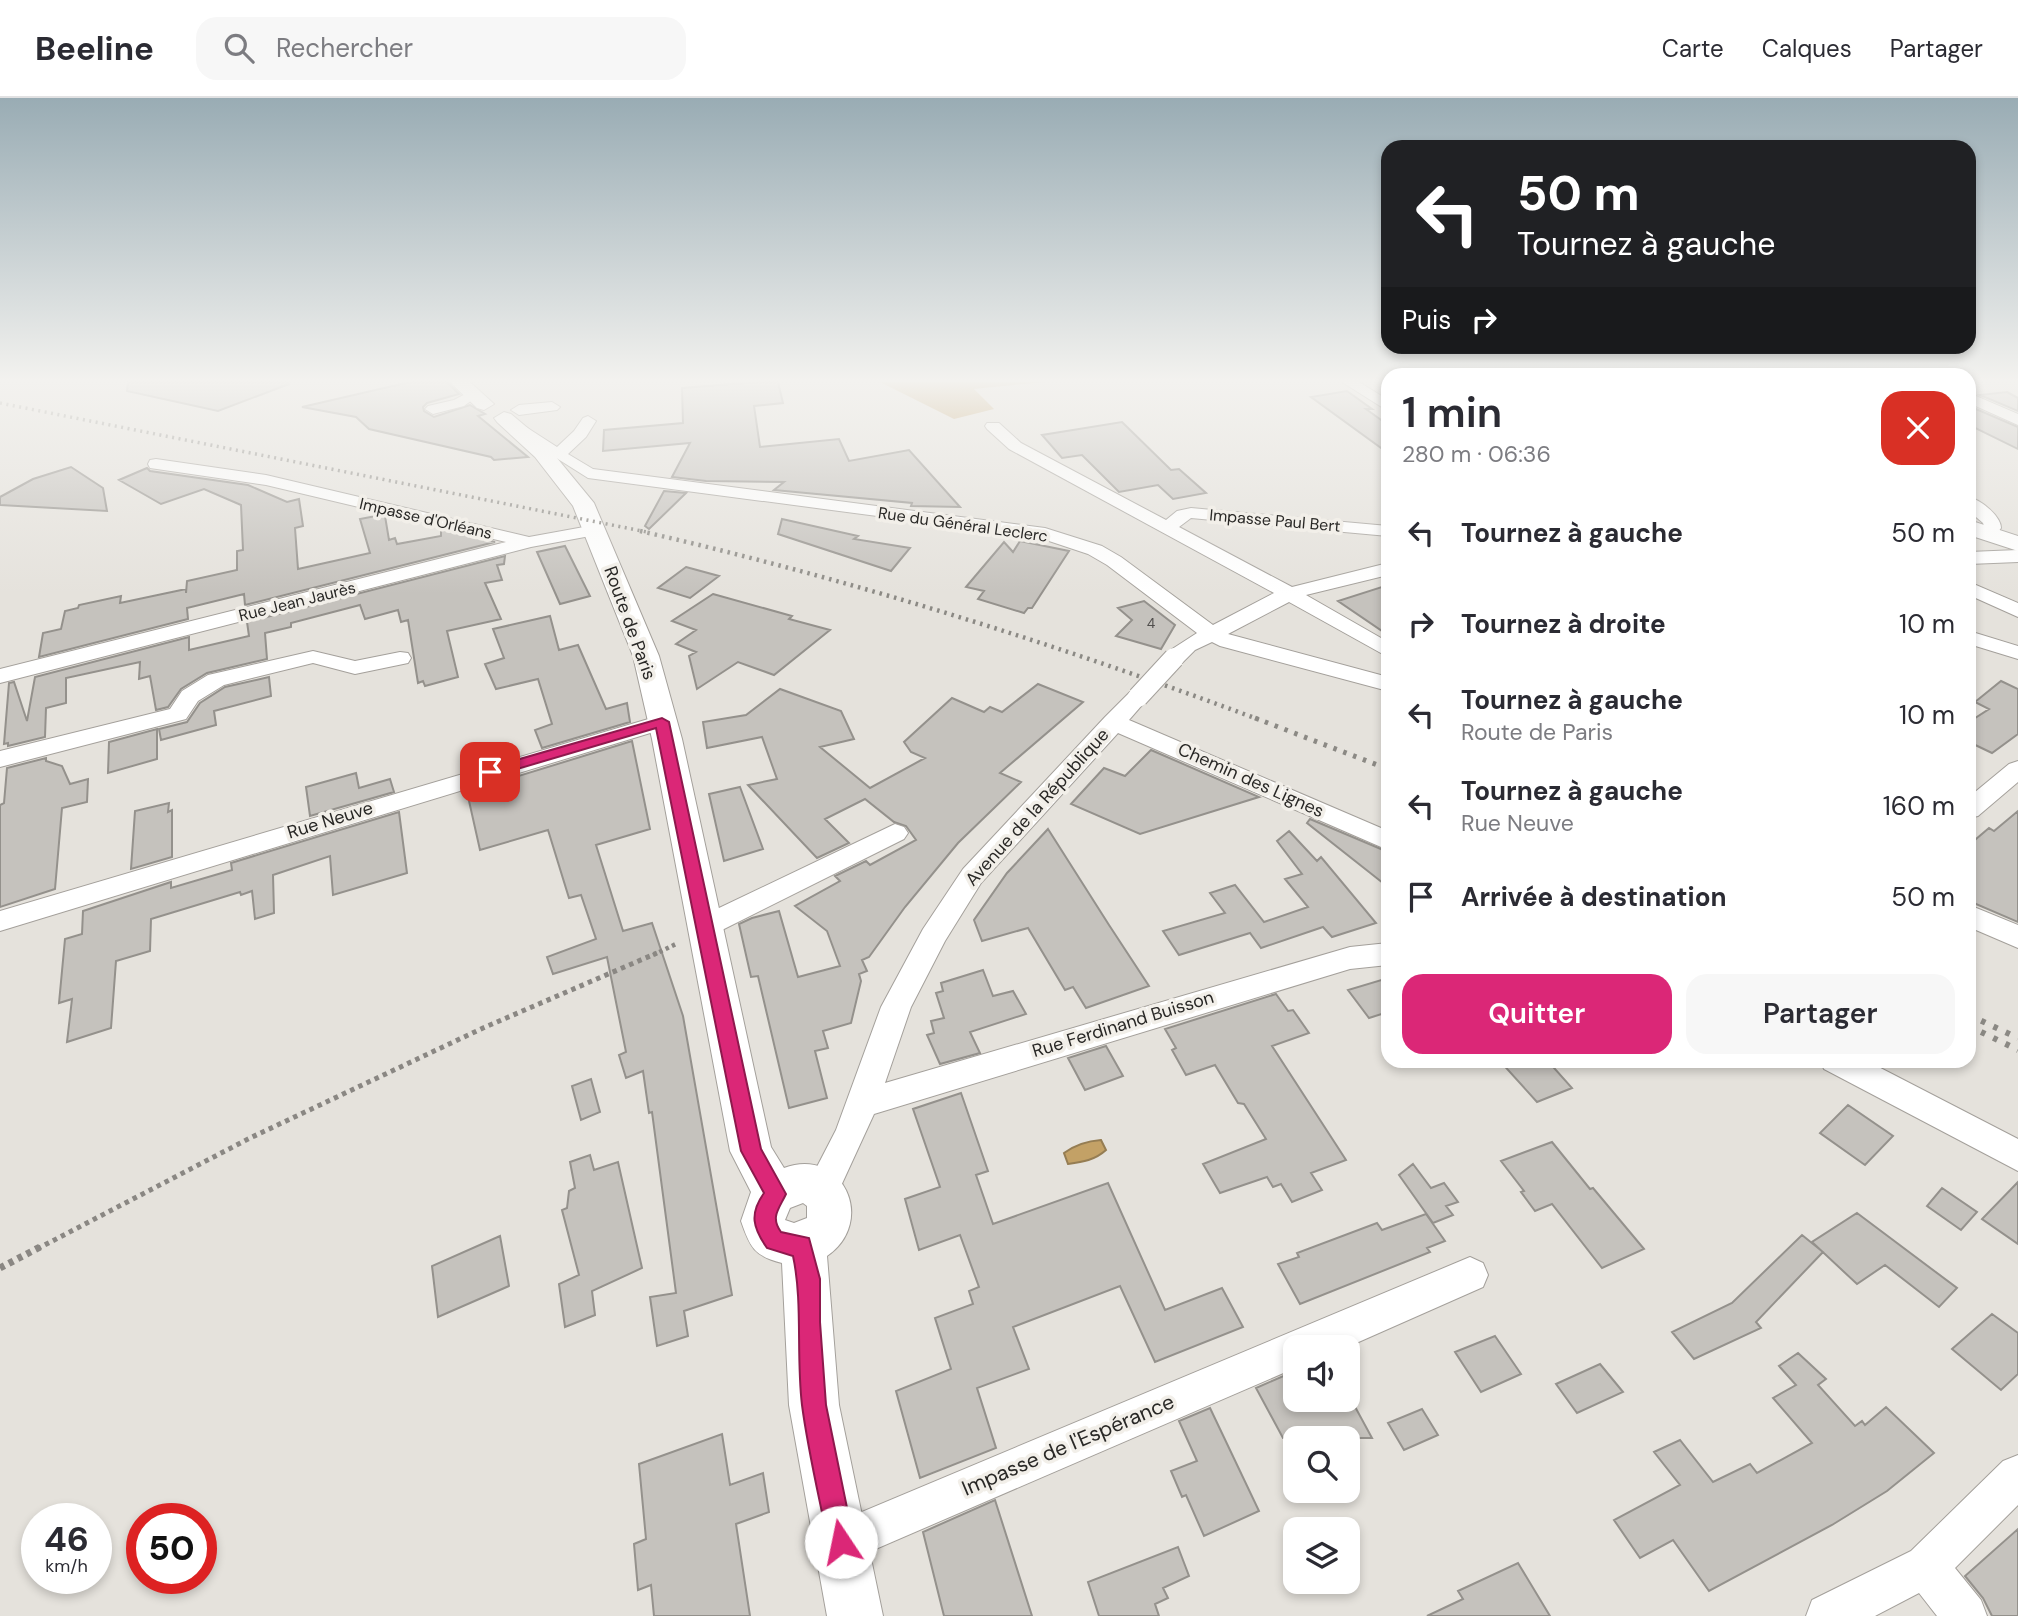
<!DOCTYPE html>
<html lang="fr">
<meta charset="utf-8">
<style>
:root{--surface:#fff;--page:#f7f7f7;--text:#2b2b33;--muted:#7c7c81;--line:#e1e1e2;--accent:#db2777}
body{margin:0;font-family:"DM Sans",sans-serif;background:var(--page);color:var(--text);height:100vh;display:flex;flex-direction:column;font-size:26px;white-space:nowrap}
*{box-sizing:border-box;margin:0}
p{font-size:23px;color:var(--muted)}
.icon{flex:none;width:38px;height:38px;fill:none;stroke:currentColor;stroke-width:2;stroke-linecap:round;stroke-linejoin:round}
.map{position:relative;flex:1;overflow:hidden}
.side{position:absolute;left:1381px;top:270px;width:595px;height:700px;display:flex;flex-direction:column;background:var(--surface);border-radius:21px;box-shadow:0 4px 10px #0003}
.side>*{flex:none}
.guide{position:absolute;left:1381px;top:42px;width:595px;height:214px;border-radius:21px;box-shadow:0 4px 10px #0003;background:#202124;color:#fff;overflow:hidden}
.tools{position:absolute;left:1283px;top:1237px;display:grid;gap:14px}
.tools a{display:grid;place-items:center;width:77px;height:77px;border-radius:14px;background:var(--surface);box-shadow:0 4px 10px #0003;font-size:35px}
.speed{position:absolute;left:21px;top:1405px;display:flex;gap:14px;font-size:35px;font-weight:700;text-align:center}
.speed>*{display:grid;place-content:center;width:91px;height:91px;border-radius:50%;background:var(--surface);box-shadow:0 4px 10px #0003;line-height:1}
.speed small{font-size:18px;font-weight:400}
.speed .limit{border:10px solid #d22;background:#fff;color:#111}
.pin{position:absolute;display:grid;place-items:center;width:60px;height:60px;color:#fff;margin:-30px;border-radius:14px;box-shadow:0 4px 10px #0006}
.me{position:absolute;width:77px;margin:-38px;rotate:349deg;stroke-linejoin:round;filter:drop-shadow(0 0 5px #0008)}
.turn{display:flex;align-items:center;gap:24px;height:147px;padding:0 21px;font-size:32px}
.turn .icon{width:91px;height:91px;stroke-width:2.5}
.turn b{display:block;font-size:49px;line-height:60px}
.then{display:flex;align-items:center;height:66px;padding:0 21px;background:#0003;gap:14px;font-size:26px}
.round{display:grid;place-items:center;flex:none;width:74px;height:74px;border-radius:21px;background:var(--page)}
.overview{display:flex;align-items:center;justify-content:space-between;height:119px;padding:0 21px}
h1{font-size:42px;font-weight:600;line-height:52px}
.cta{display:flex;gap:14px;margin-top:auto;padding:14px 21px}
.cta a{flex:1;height:80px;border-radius:21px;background:var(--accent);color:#fff;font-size:28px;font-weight:600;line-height:80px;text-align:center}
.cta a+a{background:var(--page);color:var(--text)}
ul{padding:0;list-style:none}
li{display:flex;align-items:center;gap:21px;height:91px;padding:0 21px}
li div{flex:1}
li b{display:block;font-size:26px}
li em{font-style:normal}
header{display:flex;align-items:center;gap:42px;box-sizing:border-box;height:98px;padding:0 35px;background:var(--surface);border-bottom:2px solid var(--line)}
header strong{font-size:33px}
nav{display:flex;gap:38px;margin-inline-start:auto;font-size:24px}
.search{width:490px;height:63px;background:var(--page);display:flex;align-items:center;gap:18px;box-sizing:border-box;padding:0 24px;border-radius:21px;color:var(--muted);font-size:26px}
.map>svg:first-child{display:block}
.forest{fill:#bf9d62}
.water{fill:#c3a166;stroke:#957d53;stroke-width:2}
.building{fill:#c5c2bd;stroke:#94918c;stroke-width:2}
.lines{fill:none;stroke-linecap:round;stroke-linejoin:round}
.minor-casing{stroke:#a4a09b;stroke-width:2}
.major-casing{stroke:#a4a09b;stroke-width:2}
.path-far2{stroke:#8a8783;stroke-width:4.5;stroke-dasharray:3.5 3.5;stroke-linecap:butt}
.path-far1{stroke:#8a8783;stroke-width:5;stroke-dasharray:4.5 4.5;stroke-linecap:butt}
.path{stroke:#8a8783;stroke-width:7;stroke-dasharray:5 5;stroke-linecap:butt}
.minor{fill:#fff;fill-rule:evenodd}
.major{fill:#fff;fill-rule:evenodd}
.rail-far3{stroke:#8b8984;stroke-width:3.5;stroke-dasharray:2 4.5;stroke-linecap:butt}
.rail-far2{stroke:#8b8984;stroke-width:4.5;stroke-dasharray:2.5 5;stroke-linecap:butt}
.rail-far1{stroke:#8b8984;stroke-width:5;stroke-dasharray:3.5 7;stroke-linecap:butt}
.rail{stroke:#8b8984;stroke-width:6;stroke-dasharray:4.5 9;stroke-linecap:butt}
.minor-bridge-casing{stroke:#a4a09b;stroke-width:22;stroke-linecap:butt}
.minor-bridge{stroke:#fff;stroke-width:20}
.route{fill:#db2777;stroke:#8e194d;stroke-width:2}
.labels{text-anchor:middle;stroke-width:7;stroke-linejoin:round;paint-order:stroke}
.number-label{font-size:14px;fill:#504e4c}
.far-street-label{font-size:16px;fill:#292826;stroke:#f2efe9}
.street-label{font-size:18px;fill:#292826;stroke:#f2efe9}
.near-street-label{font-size:21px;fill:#292826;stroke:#f2efe9}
</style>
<header>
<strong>Beeline</strong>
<div class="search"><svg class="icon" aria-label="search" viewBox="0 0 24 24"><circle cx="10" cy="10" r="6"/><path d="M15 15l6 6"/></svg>Rechercher</div>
<nav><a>Carte</a><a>Calques</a><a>Partager</a></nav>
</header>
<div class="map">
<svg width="2018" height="1518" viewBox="0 0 2018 1518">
<rect width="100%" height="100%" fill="#e5e2dc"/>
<path class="forest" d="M880 284H1044L974 291 994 311 954 321Z"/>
<path class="water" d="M1101 1042 1106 1052C1095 1062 1083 1064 1068 1066L1064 1055C1075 1047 1087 1043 1101 1042Z"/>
<path class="building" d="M128 284H289V286L218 313 127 293Z
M410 284H447L459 296 427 305 423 309 424 313 434 319 470 307 485 316 478 318 528 359 494 362 491 359 369 331 356 319 302 309Z
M759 284H778L783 305 754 308 760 349 839 341 849 363 909 352 960 409 911 408 912 405 774 392 784 384 706 383 672 379 690 345 603 353 604 332 683 325 682 290Z
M1347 293 1372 311H1366L1388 327V355L1311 299Z
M2007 294 2018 300V313L1980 297Z
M1969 308 2018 329V351L1969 327Z
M1122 324 1171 372 1179 371 1206 395 1173 401 1158 387 1119 394 1082 357 1062 360 1042 337Z
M71 369 103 390 107 413 0 407V399L33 381Z
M147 370 150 373 248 387 287 404 299 401 303 428 295 430 298 471 370 455 360 421 381 417 385 418 389 442 395 440 397 446 441 438V431L495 444 245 507 244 496 187 510 188 521 39 559 43 535 61 531 65 513 78 510 79 507 121 498 120 505 186 491V495L187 483 237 472V453L243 452 241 407 204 391 161 406 119 382Z
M664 393 686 395 649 431 645 428Z
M782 421 858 438 854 441 910 450 891 473 778 436Z
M1020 443 1069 453 1032 510H1028L1024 515 978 501 984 493 966 489 1004 444 1013 454Z
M565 448 590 498 560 506 537 454Z
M505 458 504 466 497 467 502 482 485 485 501 521 447 533 458 579 425 588 423 583 418 585 408 522 401 524 398 512 365 521 360 507 291 525V529L265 535 267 561 207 575 181 591 168 609 156 612 150 578 139 581 140 564 66 580V605L46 610 45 639 8 648V645L4 646 9 585 14 584 27 623 35 579 189 539V552L249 538 247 524Z
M686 469 719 478 690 500 658 490Z
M1388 487V537L1338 503Z
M713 496 792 518 789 521 830 532 774 577 738 564 697 591 689 558 696 554 676 546 696 532 672 523Z
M1144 503 1175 527 1161 551 1116 538 1132 522 1118 510Z
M550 518 559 552 578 547 606 611 627 605 630 624 542 650 535 632 552 626 538 581 496 591 485 566 504 560 493 531Z
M269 579 271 598 214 613 216 627 161 642 159 631 187 624 200 605 225 589Z
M2001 583 2018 591V636L1992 655 1969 644V624L1989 611 1975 604Z
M1038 586 1083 604 1000 675 1021 684 958 745 905 809 869 859 862 862 867 873 859 876 861 883 851 925 823 933 828 950 815 953 827 1000 789 1010 758 878 751 879 739 826 752 820 779 813 798 879 840 868 827 833 795 808 840 783 835 778 866 763 870 767 916 742 906 728 894 724 865 701 825 721 849 745 817 760 748 687 777 681 762 639 707 650 703 624 746 617 780 591 841 613 854 641 820 649 870 690 925 660 911 654 904 644 952 600 984 614 990 609 1002 614Z
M157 631V661L108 675 109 644Z
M632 643 650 731 596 747 623 833 652 825 683 918 732 1197 684 1213 688 1238 657 1248 650 1199 676 1195 652 1014 649 1015 643 973 626 980 619 957 626 954 607 859 553 876 547 859 596 841 581 797 569 800 548 732 480 752 467 694Z
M1151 652 1259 699 1140 736 1071 706 1104 670 1125 678Z
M46 660V663L62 668 70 686 88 681 87 704 62 710 55 791 0 809V707L4 705 7 670Z
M356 675 359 690 390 681 394 694 310 718 306 689Z
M740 689 763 751 724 763 709 696Z
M169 705 168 714 172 712V759L131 771 135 713Z
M2018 713V824L1969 803V747L1989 730 1994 733Z
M399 714 407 775 333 797 330 758 273 777 274 815 255 821 252 793 241 797 240 794 151 821 150 853 116 863 111 930 67 944 72 901 59 905 65 841 82 836 83 813 171 784V790L232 772 231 765Z
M1310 721 1388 754V789L1307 725Z
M1048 731 1109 827 1149 888 1086 910 1073 889 1065 892 1028 830 982 843 974 822 1007 775Z
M1289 733 1317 763 1321 759 1376 825 1332 839 1323 829 1261 850 1250 835 1179 857 1163 833 1225 815 1210 795 1235 787 1264 824 1308 809 1285 781 1302 776 1277 743Z
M983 872 993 898 1013 893 1026 916 970 934 980 955 940 966 927 937 934 935 931 923 944 920 936 895 943 893 941 885Z
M1388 880V914L1369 920 1348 892Z
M1276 896 1288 913 1293 912 1309 935 1272 948 1346 1062 1311 1075 1322 1092 1292 1104 1281 1086 1273 1089 1267 1079 1220 1095 1203 1066 1266 1041 1244 1006 1238 1005 1215 967 1186 977 1172 952 1176 950 1165 931Z
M1106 948 1123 978 1085 992 1068 960Z
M1499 962H1547L1572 990 1537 1004Z
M591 981 600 1014 581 1022 572 988Z
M961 995 988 1073 976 1077 993 1126 1108 1085 1165 1212 1222 1190 1243 1229 1155 1264 1120 1188 1013 1229 1029 1271 977 1290 996 1350 920 1380 896 1293 951 1271 935 1220 973 1206 969 1193 979 1189 960 1137 919 1152 905 1101 940 1089 913 1011Z
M1848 1007 1893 1038 1865 1067 1820 1035Z
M1552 1044 1590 1091 1593 1090 1644 1151 1602 1170 1552 1106 1535 1113 1521 1094 1524 1093 1501 1063Z
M590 1057 594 1072 618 1064 642 1170 592 1193 595 1217 565 1229 559 1186 579 1177 562 1112 567 1110 569 1093 575 1090 570 1064Z
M1413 1066 1431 1090 1444 1085 1458 1104 1446 1108 1453 1117 1433 1125 1399 1077Z
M2018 1084V1146L1982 1121Z
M1942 1090 1977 1114 1961 1132 1927 1108Z
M1857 1115 1957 1190 1939 1209 1885 1167 1857 1186 1812 1144Z
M1426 1116 1445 1143 1427 1150 1430 1154 1300 1206 1278 1166 1299 1159 1297 1155 1377 1125 1382 1132Z
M1802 1137 1823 1154 1756 1224 1761 1230 1694 1261 1672 1234 1732 1205Z
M500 1138 509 1188 438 1219 432 1168Z
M1992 1216 2018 1235V1276L2001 1292 1952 1251Z
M1495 1238 1521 1276 1481 1294 1455 1254Z
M1798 1255 1826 1281 1818 1287 1855 1328 1862 1323 1865 1327 1886 1309 1934 1355 1887 1393 1832 1427 1709 1493 1673 1442 1640 1460 1614 1422 1680 1387 1654 1354 1680 1342 1713 1384 1750 1366 1757 1375 1812 1345 1773 1300 1796 1287 1779 1268Z
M1600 1266 1623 1294 1577 1315 1556 1286Z
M1288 1276 1295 1289V1302H1345L1348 1307 1353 1305 1372 1340H1283L1256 1290Z
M1210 1310 1259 1413 1204 1438 1186 1397 1182 1399 1171 1373 1197 1363 1179 1323Z
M1422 1311 1438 1337 1404 1352 1388 1325Z
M722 1336 730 1387 763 1375 769 1414 736 1426 750 1518H654L651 1487 638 1492 634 1446 646 1441 639 1366Z
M995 1402 1032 1518H944L923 1434Z
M2018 1431V1518H1992L1983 1500 1965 1478Z
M1178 1449 1189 1478 1163 1490 1168 1500 1155 1506 1159 1518H1099L1088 1484Z
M1518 1465 1550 1518H1427L1463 1501 1458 1493Z"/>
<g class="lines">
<g class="minor-casing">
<path id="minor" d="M1342 284H1359L1388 302V313Z
M473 292 480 296 464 308 433 316 425 311 428 308 454 302Z
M1969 295 2018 316V327L1969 305Z
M552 304 560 309 557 312 519 317 511 312 519 307Z
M588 318 596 323 586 339 568 356 593 371 1045 430 1102 448 1121 459 1213 527 1274 495 1009 351 987 331 985 328 987 325H999L1021 345 1166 422 1177 413 1191 410 1388 428V438L1191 420 1179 429 1292 489 1388 465V477L1306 497 1388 544V559L1289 504 1228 536 1388 579V593L1220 548 1212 544 1195 552 1182 565H1166L1163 560 1166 555 1197 535 1107 467 1088 456 1037 439 588 380 512 332 514 329H526L557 349 574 333 583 320Z
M156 361 266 377 529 439 595 427 604 432 601 436 531 449 0 585V571L506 444 266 387 150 370 148 366 150 362Z
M1969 399C1981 402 2001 418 2001 430L1998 434H1986L1983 425 1969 413Z
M2018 452V464L1969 466V454Z
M1969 484 2018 505V519L1969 497Z
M1969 533 2018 548V561L1969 546Z
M313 553 355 563 400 554 408 555 411 560 408 565 355 576 313 565 224 587 198 603 186 621 0 669V653L170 611 182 593 208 577Z
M1138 592 1146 594 1149 599 1129 622 1388 733V752L1118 635 981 785 945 843 911 909 885 985 1350 849 1388 845V867L1350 871 874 1016 834 1103 822 1108 810 1103 805 1092 836 1032 881 909 923 831 963 771 1105 619 1130 594Z
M662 617 670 619 673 624 670 629 0 833V813Z
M2018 663V684L1978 718 1969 720V699L2009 666Z
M895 726 904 729 908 735 904 741 716 835 706 838 696 835 692 828 696 821Z
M1969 807 2018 827V850L1969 829Z
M1820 962H1865L2018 1041V1073L1824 971Z
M1470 1159 1483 1165 1488 1177 1483 1189 1345 1250H1295V1270L841 1466 826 1459 819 1444 826 1429Z
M2018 1357V1407L1955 1470 1981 1502 1987 1518H1937L1919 1495 1875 1518H1806L1812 1502 1911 1453 2003 1363Z"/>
</g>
<g class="major-casing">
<path id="major" d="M450 284H470L494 306 484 312 477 310Z
M504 314 511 316 543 343 594 405 659 558 682 641 771 1049 784 1070C843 1048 877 1124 827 1158L839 1307 883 1518H827L789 1307 782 1165C754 1158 750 1149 741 1123L751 1094 730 1053 652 641 633 558 573 408 535 359 497 324 494 320ZM803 1105 807 1108V1120L794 1125 785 1122 790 1110Z
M1969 422 2018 438V453L1969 437Z"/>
</g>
<path class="path-far2" d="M653 857 678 845"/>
<path class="path-far1" d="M37 1151 250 1040 483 930 657 855"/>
<path class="path" d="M0 1170 40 1149"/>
<use href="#minor" class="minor"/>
<use href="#major" class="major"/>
<path class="rail-far3" d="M0 305 647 434"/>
<path class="rail-far2" d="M640 433C850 481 1057 546 1260 622"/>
<path class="rail-far1" d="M1255 620 1388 671"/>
<path class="rail" d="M1969 917 2018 940
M1969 928 2018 952"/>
<g class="minor-bridge-casing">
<path id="minor-bridge" d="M1138 599 1174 560"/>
</g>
<use href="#minor-bridge" class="minor-bridge"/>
</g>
<linearGradient id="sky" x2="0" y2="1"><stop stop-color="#99acb4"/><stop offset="0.57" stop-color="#f3f2ef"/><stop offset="1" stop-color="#f3f2ef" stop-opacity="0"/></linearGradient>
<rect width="2018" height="496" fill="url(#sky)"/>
<path class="route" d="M662 620 669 624 761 1051 786 1096C779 1111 770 1119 781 1134L809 1140 820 1181V1224L826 1307 854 1444 850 1453 841 1457 831 1453 828 1444C819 1398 808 1353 802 1307 796 1258 803 1204 793 1158L767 1150C753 1130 749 1116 764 1095L741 1053 656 630 490 679 483 674 485 671Z"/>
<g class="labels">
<g class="number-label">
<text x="1151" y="530">4</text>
</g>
<g class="far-street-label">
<text transform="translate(426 420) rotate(13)" y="6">Impasse d'Orléans</text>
<text transform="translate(1275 422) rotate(5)" y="6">Impasse Paul Bert</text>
<text transform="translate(963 426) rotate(8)" y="6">Rue du Général Leclerc</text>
<text transform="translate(297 503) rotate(-14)" y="6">Rue Jean Jaurès</text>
</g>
<g class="street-label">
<text transform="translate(630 525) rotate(70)" y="6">Route de Paris</text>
<text transform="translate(1251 682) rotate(24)" y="6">Chemin des Lignes</text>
<text transform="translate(1037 709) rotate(-48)" y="6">Avenue de la République</text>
<text transform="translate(330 722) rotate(-17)" y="6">Rue Neuve</text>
<text transform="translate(1123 926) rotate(-17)" y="6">Rue Ferdinand Buisson</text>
</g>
<g class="near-street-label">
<text transform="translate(1068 1347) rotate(-23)" y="7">Impasse de l'Espérance</text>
</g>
</g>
</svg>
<div class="tools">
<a><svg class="icon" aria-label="sound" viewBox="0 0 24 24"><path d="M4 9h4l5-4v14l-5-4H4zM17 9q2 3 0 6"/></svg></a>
<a><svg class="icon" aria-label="search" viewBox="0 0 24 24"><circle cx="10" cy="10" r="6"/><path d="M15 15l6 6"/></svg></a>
<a><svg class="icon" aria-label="layers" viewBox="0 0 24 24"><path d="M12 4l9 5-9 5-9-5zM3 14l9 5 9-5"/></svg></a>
</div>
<div class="speed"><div>46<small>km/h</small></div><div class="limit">50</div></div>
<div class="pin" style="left:490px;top:674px;background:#d93025"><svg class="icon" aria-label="arrive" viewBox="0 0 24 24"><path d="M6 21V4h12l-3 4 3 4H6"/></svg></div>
<svg class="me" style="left:841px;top:1444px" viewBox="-20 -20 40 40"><circle r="19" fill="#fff"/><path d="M0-13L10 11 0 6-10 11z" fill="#db2777"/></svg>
<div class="guide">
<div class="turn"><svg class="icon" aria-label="left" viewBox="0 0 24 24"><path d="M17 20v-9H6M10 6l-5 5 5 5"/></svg><div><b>50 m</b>Tournez à gauche</div></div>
<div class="then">Puis<svg class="icon" aria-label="right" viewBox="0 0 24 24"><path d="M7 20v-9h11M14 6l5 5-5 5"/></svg></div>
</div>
<section class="side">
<div class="overview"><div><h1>1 min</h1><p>280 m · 06:36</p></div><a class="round" style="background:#d93025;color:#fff"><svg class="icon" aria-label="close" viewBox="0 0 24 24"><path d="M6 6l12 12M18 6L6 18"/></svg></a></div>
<ul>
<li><svg class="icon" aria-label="left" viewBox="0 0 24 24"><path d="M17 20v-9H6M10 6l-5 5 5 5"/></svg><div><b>Tournez à gauche</b></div><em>50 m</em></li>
<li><svg class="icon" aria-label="right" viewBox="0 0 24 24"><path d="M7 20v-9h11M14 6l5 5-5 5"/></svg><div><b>Tournez à droite</b></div><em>10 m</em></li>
<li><svg class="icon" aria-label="left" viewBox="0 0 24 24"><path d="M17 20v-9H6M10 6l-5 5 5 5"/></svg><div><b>Tournez à gauche</b><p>Route de Paris</p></div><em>10 m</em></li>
<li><svg class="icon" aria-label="left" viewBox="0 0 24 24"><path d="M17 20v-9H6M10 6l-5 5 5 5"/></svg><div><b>Tournez à gauche</b><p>Rue Neuve</p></div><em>160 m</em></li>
<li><svg class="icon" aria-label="arrive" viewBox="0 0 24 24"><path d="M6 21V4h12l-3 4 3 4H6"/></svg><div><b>Arrivée à destination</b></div><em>50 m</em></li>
</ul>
<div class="cta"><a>Quitter</a><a>Partager</a></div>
</section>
</div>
